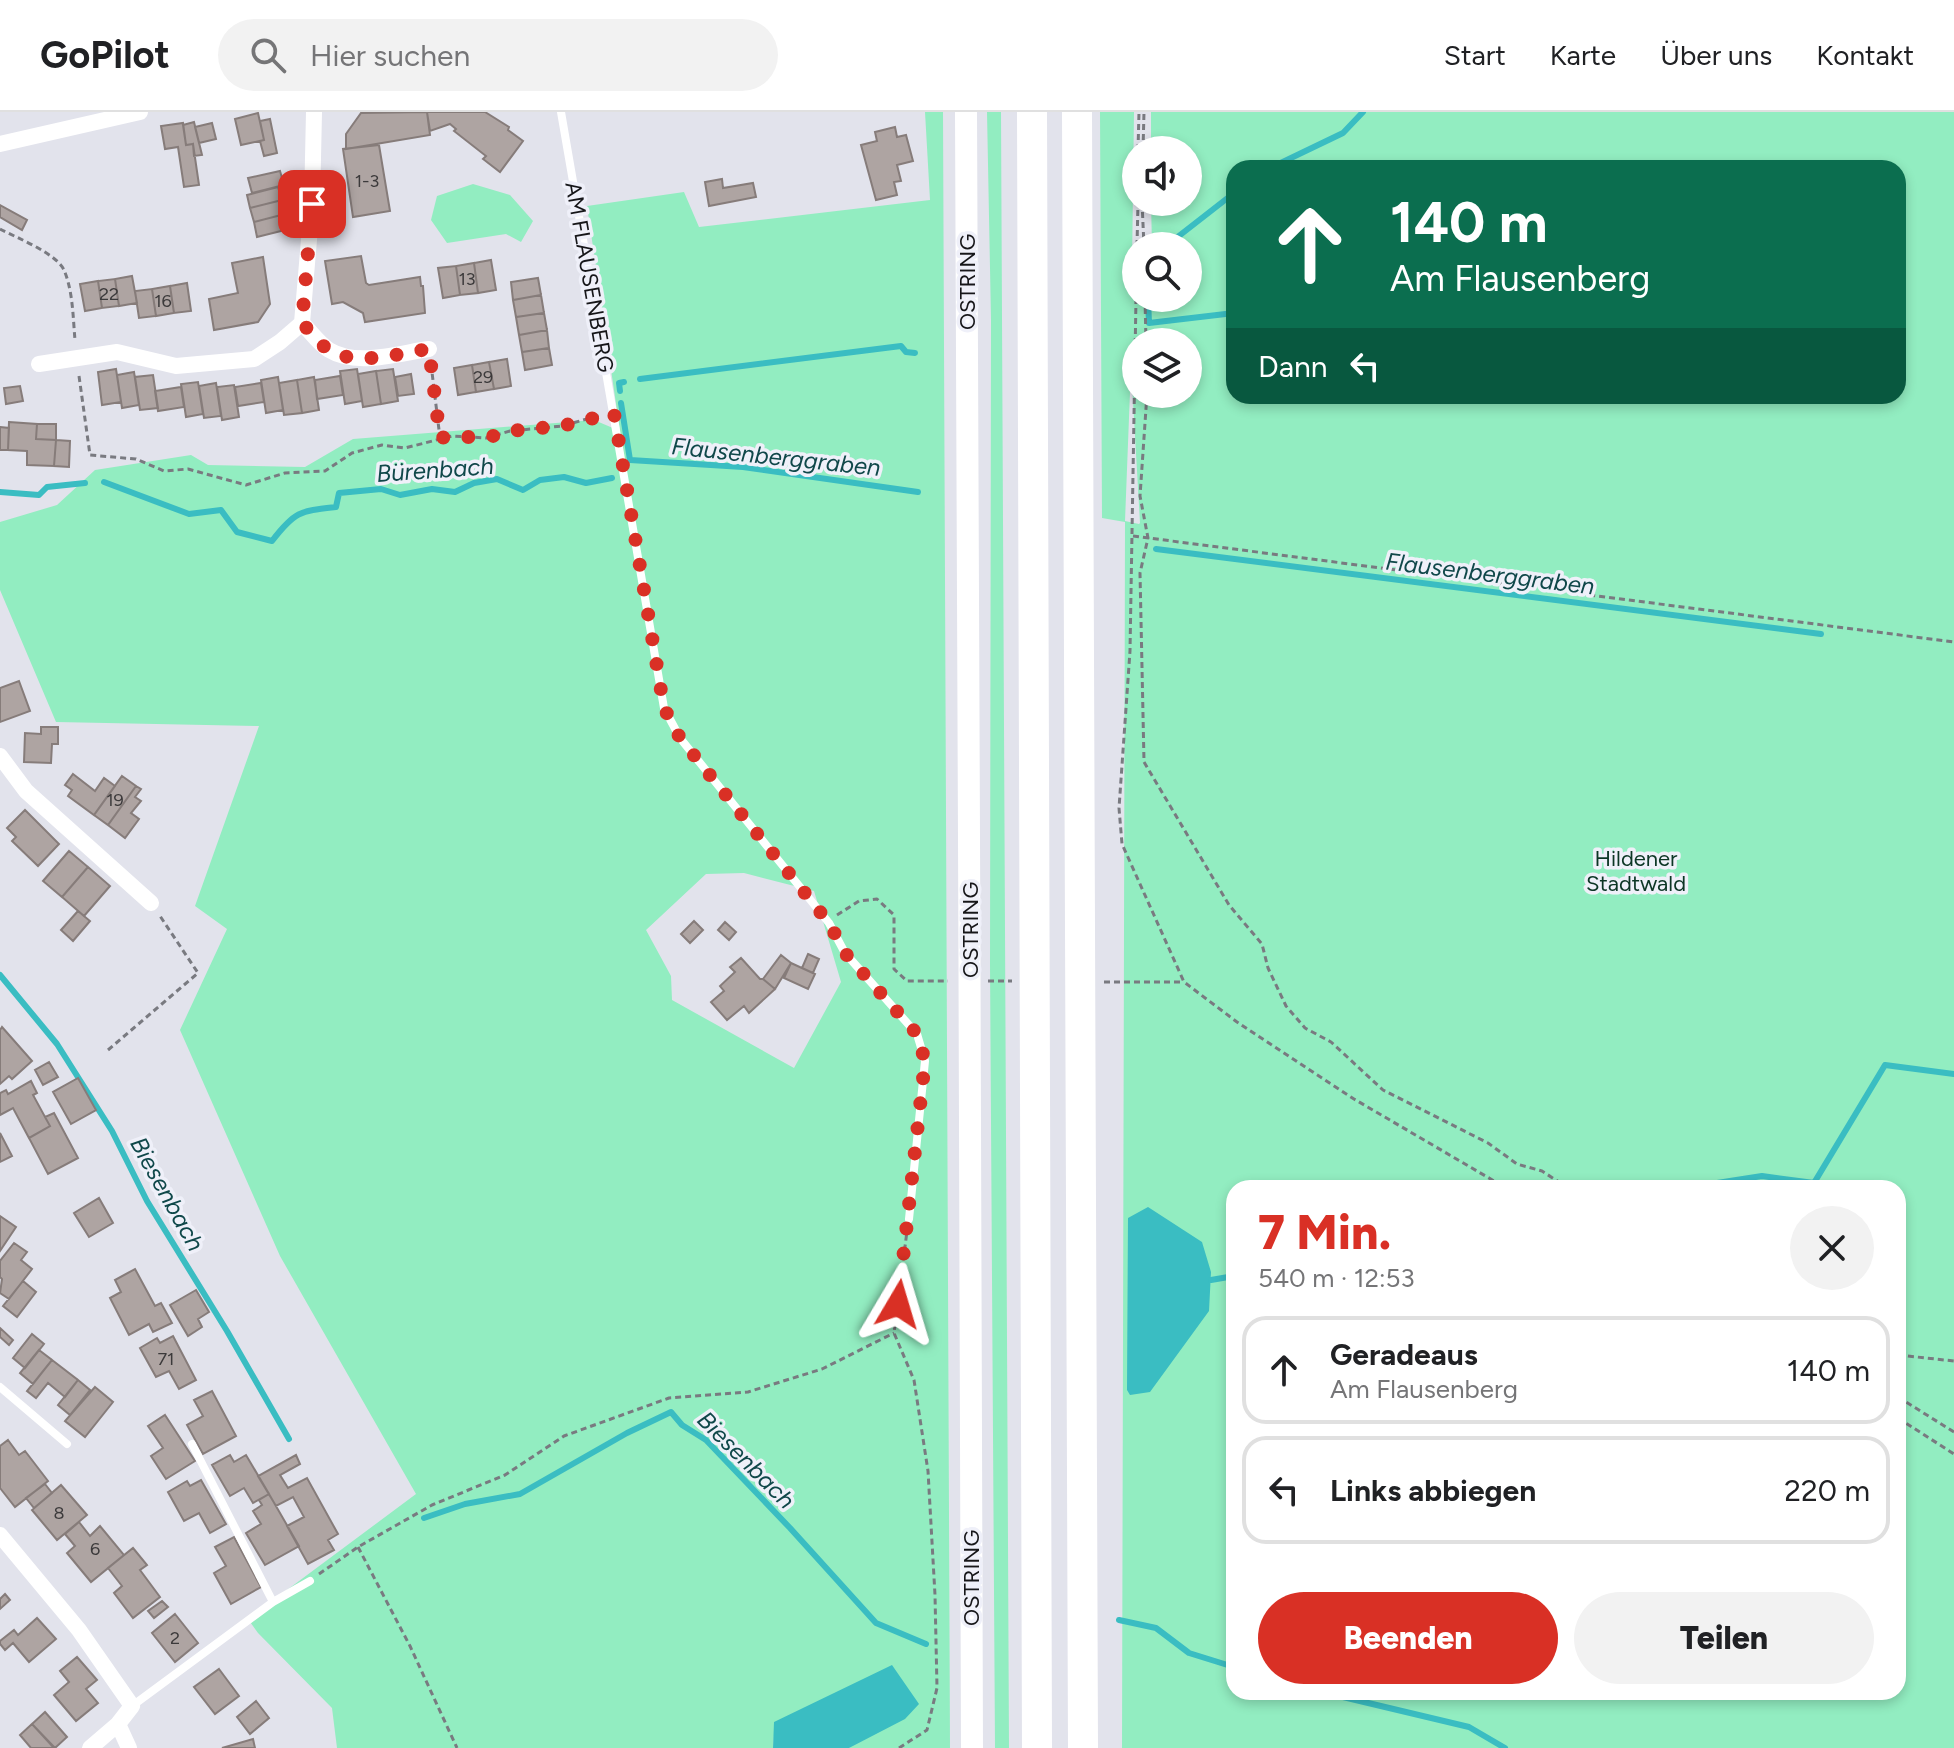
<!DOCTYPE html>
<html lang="de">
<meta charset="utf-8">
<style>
:root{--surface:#fff;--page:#f2f2f2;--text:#202124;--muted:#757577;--line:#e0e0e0;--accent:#d93025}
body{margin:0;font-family:Figtree,sans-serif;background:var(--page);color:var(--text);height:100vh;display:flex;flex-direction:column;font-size:30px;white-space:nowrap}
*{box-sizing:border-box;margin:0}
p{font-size:26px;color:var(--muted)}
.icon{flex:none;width:44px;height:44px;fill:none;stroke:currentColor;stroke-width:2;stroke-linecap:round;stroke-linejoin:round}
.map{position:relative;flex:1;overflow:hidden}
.side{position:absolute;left:1226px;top:1068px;width:680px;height:520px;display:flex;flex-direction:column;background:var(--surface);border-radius:24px;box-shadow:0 4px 12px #0003}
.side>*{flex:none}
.top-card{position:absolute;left:1226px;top:48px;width:680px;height:244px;border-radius:24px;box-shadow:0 4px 12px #0003;background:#0b6e4f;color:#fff;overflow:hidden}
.buttons{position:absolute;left:1122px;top:24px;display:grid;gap:16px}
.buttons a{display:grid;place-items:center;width:80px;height:80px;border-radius:50%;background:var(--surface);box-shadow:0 4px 12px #0003;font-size:40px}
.pin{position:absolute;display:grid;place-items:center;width:68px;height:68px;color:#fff;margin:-34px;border-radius:16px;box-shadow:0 4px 12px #0006}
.me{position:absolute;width:88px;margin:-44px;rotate:7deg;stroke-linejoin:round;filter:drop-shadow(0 0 6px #0008)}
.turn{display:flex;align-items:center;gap:28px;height:168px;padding:0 32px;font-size:36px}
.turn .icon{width:104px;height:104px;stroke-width:2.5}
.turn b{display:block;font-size:56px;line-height:68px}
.then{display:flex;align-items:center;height:76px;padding:0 32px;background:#0003;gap:16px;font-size:30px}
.round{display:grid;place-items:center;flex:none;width:84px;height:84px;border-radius:42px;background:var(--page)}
.summary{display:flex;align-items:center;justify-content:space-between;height:136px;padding:0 32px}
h1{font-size:48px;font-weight:800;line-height:60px;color:var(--accent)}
.button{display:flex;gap:16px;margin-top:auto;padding:16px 32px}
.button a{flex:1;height:92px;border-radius:48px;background:var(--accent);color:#fff;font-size:32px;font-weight:800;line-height:92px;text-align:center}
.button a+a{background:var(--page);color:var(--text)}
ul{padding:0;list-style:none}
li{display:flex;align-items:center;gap:24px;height:108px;margin:0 16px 12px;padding:0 16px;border:4px solid var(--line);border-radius:24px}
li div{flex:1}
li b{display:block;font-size:30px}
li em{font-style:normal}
header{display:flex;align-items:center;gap:48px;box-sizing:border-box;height:112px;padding:0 40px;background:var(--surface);border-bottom:2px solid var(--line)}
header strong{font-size:38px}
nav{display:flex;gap:44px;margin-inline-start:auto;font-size:28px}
.search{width:560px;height:72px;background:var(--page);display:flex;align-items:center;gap:20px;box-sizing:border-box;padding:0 28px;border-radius:44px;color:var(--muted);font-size:30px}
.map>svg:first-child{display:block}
.green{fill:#92edc1;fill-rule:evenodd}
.water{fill:#3abdc2}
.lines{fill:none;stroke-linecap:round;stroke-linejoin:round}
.stream{stroke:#3abdc2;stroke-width:6}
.building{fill:#aea4a2;stroke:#867c7a;stroke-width:2}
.path{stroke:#797a80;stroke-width:3;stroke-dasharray:6 4;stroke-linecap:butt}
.service{stroke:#fff;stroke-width:8}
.minor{stroke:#fff;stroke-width:16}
.secondary{stroke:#fff;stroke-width:22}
.motorway{stroke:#fff;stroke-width:30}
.route{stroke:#d93025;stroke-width:14;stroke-dasharray:0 25.2}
.labels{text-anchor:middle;stroke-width:7;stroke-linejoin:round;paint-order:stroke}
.number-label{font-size:18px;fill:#3c3a3b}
.street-label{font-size:22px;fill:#161619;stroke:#eff0f9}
.park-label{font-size:22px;fill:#0c3625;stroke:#eff0f9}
.water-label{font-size:24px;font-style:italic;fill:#10484a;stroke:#eff0f9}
</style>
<header>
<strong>GoPilot</strong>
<div class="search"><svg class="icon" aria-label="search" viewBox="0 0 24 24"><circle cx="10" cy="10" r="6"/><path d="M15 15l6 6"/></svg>Hier suchen</div>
<nav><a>Start</a><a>Karte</a><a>Über uns</a><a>Kontakt</a></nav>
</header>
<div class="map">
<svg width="1954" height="1636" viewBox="0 0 1954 1636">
<rect width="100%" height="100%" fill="#e2e3ec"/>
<path class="green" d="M925 0H943L950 1636H849L852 1633 775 1610 773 1636H337L332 1596 258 1521 248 1507 416 1382 280 1144 180 918 227 817 195 794 259 614 56 610 0 478V410L57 393 95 358 191 343 208 353 305 355 353 327 594 308 620 319 587 94 684 80 699 115 930 88ZM744 761 814 779 841 870 794 956 672 888 671 864 646 818 706 762Z
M987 0H1001L1009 1636H995L990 852 991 208Z
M1100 0H1134L1132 154 1136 152V186H1188V134H1152L1151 90H1188V38H1151V0H1954V1636H1122L1125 410 1102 406ZM1234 56H1898V284H1234ZM1136 230H1188V282H1136ZM1131 254 1140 411 1139 412 1125 409ZM1234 1076H1898V1580H1234Z
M473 72 510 83 533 109 521 130 506 122 447 131 431 108 437 84Z"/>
<path class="water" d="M1148 1095 1202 1130 1211 1160 1209 1199 1150 1280 1130 1283 1127 1278 1128 1106Z
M892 1553 919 1592 905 1607 849 1636H773L774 1610Z"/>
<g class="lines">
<path class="stream" d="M1270 56 1343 21 1363 0
M1166 134 1234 81
M1148 186 1149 211 1234 201
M640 267 901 234 906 240 915 241
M620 279 619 271 624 270
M621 291 630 348 743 355 918 380
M104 370 189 402 221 398 237 420 272 429C295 399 300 399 336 395L339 381 381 377 400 383 432 377 455 380 474 371 497 367 523 378 540 368 564 365 586 371 612 366
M0 380 39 383 47 375 85 371
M1156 437 1821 522
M0 863 57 932 112 1019 147 1089 227 1219 289 1327
M1685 1076 1762 1064 1814 1071 1885 953 1954 962
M1211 1168 1234 1164
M424 1406 465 1392 520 1382 627 1321 671 1300 682 1313 706 1328 790 1416 876 1511 926 1532
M1119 1508 1156 1516 1189 1541 1234 1555
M1322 1580 1469 1615 1505 1636"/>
</g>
<path class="building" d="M427 0 430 23 346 37V22L361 1Z
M427 0H485L509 15 508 18 523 29 500 60 483 47 486 44 454 19 456 17 450 12 430 19Z
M258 1 264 28 241 33 235 7Z
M270 7 277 41 264 44 260 29 264 28 260 9Z
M194 10 202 43 194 44 193 32 186 33 183 13Z
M183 11 186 33 193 32 199 73 184 75 178 35 165 37 161 14Z
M212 11 216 27 199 31 195 15Z
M895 15 897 25 906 23 913 49 897 53 901 69 894 70 897 83 876 88 861 33 877 29 875 20Z
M379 33 390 99 353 105 343 37Z
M280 59 284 73 252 81 248 66Z
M722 67 723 76 753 71 756 85 709 94 705 70Z
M278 75 282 88 250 96 247 83Z
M282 88 285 102 254 110 250 96Z
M0 93 27 108 22 118 0 105Z
M285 102 289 117 257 125 254 110Z
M361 144 366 171 369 173 420 165 421 174H423L425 201 365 210 363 201 343 190 332 192 325 149Z
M263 145 270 192 258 210 214 218 209 187 238 181 232 151Z
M491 148 496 178 478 181 474 151Z
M474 151 478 181 460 183 456 154Z
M456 154 460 183 443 186 438 156Z
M132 164 137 191 119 194 115 167Z
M538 166 541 183 513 188 511 170Z
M115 167 119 194 102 196 98 169Z
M98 169 102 196 85 199 80 172Z
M187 171 191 199 174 201 170 174Z
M170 174 174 201 156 204 152 177Z
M152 177 156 204 139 206 135 179Z
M541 183 544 201 516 205 513 188Z
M544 201 547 218 519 223 516 205Z
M547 218 549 236 522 240 519 223Z
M549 236 552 253 525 258 522 240Z
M507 247 511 274 494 277 489 250Z
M489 250 494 277 476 280 472 253Z
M472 253 476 280 458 283 454 256Z
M116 257 121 290 102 293 98 260Z
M357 257 362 289 345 292 340 259Z
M393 257 398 289 381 292 376 259Z
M376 259 381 292 363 295 358 262Z
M134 260 139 293 122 296 117 263Z
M411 262 414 282 398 284 395 265Z
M153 263 158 296 140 298 135 265Z
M340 264 343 283 317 287 315 268Z
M278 265 283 298 266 301 261 268Z
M314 265 319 298 302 301 297 268Z
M297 268 302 301 284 303 279 271Z
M198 270 203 302 186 305 181 272Z
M216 271 221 304 204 306 199 274Z
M261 271 264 290 238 294 235 275Z
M234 273 239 305 222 308 217 275Z
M20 274 23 289 6 292 4 276Z
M181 275 184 295 158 299 155 279Z
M9 310 37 312 36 327 56 328 54 354 27 353V339L8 338Z
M37 312H56V328L36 327Z
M0 315 9 316 8 338H0Z
M56 328 70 329 69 355 54 354Z
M19 569 30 599 0 610V576Z
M41 615H58V632H52L51 651 24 650 25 621 41 622Z
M73 662 95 679 104 666 115 674 94 703 68 684 72 678 65 673Z
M122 664 136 674 108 713 94 703Z
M136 674 141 677 135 685 141 689 131 701 139 707 125 726 108 713Z
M25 698 59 732 38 754 12 729 16 725 7 716Z
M69 739 88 755 62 785 43 769Z
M88 755 110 774 84 804 62 785Z
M78 799 90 809 73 829 61 818Z
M694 809 703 818 690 831 681 822Z
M725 810 736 820 729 828 718 818Z
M808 842 819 847 813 861 802 856Z
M781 843 791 851 775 877 763 867Z
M741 846 760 867H763L775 877 749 901 744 894 727 908 711 890 724 879 720 874 735 860 730 855Z
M791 851 815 862 808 877 784 866Z
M2 915 32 949 12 967 9 964 0 972V918Z
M49 950 58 965 43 973 35 958Z
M78 966 96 998 71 1012 53 980Z
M31 969 37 981 33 983 50 1014 29 1026 13 996 0 1003V981L6 978 8 982Z
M54 1001 78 1046 48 1062 29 1026 50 1014 45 1005Z
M0 1021 12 1044 0 1050Z
M99 1086 113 1111 89 1125 74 1101Z
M0 1104 16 1115 0 1139Z
M14 1131 27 1140 21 1148 32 1157 9 1187 0 1181 2 1167 0 1165V1149Z
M135 1157 155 1194 161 1191 172 1211 153 1220 149 1212 129 1223 110 1186 121 1180 115 1168Z
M23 1169 36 1180 17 1205 3 1194Z
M196 1178 209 1200 198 1207 202 1215 188 1224 170 1193Z
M0 1216 13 1228 9 1233 0 1225Z
M32 1222 44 1232 25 1256 13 1246Z
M173 1224 196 1268 179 1277 169 1259 156 1265 140 1236 157 1226 160 1231Z
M39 1238 52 1248 33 1272 20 1261Z
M52 1248 78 1268 65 1285 48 1271 36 1286 27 1279Z
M78 1268 90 1278 70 1303 58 1293Z
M95 1275 113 1290 85 1325 65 1309Z
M212 1279 236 1324 203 1342 187 1313 203 1304 194 1288Z
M165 1303 195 1349 166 1367 151 1344 163 1336 148 1314Z
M8 1328 19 1343 25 1339 48 1369 15 1395 0 1376V1334Z
M230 1343 234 1350 246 1343 269 1382 253 1391 244 1376 230 1384 212 1353Z
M296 1343 300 1352 280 1363 288 1376 307 1366 338 1422 328 1428 334 1438 308 1452 287 1414 304 1405 293 1385 276 1394 258 1364Z
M201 1368 226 1412 210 1421 199 1401 184 1409 168 1380 187 1369 190 1374Z
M45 1372 52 1381 34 1396 26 1386Z
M61 1373 87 1403 57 1428 32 1398Z
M269 1382 299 1434 265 1453 246 1421 261 1412 253 1399 262 1393 259 1388Z
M79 1410 90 1424 100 1414 124 1443 91 1470 67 1441 75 1434 65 1422Z
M234 1425 261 1475 231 1492 214 1461 226 1454 215 1435Z
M133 1436 147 1453 140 1458 160 1485 133 1506 114 1481 122 1474 108 1456Z
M5 1482 10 1488 0 1497V1487Z
M162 1489 168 1495 154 1506 148 1499Z
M175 1502 198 1531 175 1550 152 1521Z
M37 1506 56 1527 29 1550 13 1531 5 1538 0 1532V1529L14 1518 18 1523Z
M77 1545 97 1568 86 1577 98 1591 76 1609 54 1583 69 1570 60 1559Z
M219 1557 239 1584 215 1602 194 1575Z
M256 1589 269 1606 250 1622 237 1605Z
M45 1600 67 1625 55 1636 32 1612Z
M32 1612 54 1636H31L20 1623Z
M253 1627 255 1636H222Z"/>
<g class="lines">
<path class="path" d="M1138 38 1139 0
M1143 38 1144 0
M1142 90 1144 134
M0 117C17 126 56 141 64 158 73 179 73 206 75 228
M1137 134 1138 90
M1136 186 1130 539 1119 696 1122 732 1184 870 1237 910 1354 987 1506 1076
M1145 186 1146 230
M431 252 440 326
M79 264 90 343 136 347 164 359 188 357 246 373 285 361 325 359 352 341 382 333 405 336 452 324 486 326 510 319 562 314 601 303
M1147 282 1140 384 1148 426 1140 461 1144 650 1229 793 1262 832 1268 856 1286 894 1305 916 1331 930 1383 978 1488 1031 1517 1052 1542 1059 1568 1076
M1133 424 1954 530
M837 803 859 789 877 787 894 803V857L907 869H948
M988 869H1012
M1104 870H1184
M108 938 198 861 160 804
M1898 1243 1954 1249
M1898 1285 1954 1320
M1898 1306 1954 1342
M358 1435 410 1534 457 1636
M319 1462 358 1435 432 1393 505 1363 564 1324 669 1286 748 1280 822 1257 894 1221
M899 1636 927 1618 937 1576 935 1483 928 1359 914 1268 894 1221 907 1119"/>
<path class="service" d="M561 0 664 596 680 626 829 811 845 841 917 922 925 949 909 1107
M0 1275 67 1332
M192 1332 273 1490
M132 1594 273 1490 310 1469"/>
<path class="minor" d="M0 32 140 0
M302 211 312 92 314 0
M39 252 117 240 176 254 254 247 280 230 302 211C310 219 319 232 329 238 357 255 399 241 429 237
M0 644 26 679 151 791
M0 1423 79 1518 132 1594 118 1612 90 1636
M118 1612 129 1636"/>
<path class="secondary" d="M966 0C971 545 968 1091 972 1636"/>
<path class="motorway" d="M1032 0 1037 1636
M1077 0 1083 1636"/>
</g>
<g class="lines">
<path class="route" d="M312 92 302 211C310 219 319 232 329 238 357 255 399 241 429 237L440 326 452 324 486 326 510 319 562 314 614 301 664 596 680 626 829 811 845 841 917 922 925 949 898 1192"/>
</g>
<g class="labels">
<g class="number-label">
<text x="367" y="75">1-3</text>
<text x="467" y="173">13</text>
<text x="109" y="188">22</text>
<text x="163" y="195">16</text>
<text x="483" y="271">29</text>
<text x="115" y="694">19</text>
<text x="166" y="1253">71</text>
<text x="59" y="1407">8</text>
<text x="95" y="1443">6</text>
<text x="175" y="1532">2</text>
</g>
<g class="street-label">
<text transform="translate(590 165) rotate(80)" y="8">AM FLAUSENBERG</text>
<text transform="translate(967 170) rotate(-90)" y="8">OSTRING</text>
<text transform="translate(970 818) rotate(-90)" y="8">OSTRING</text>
<text transform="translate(971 1466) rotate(-90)" y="8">OSTRING</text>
</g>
<g class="park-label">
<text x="1636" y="754">Hildener<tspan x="1636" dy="25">Stadtwald</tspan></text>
</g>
<g class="water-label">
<text transform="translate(776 345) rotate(6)" y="8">Flausenberggraben</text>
<text transform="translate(435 358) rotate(-4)" y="8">Bürenbach</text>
<text transform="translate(1490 462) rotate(7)" y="8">Flausenberggraben</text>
<text transform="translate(167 1082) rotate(61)" y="8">Biesenbach</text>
<text transform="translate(746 1348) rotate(45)" y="8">Biesenbach</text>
</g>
</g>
</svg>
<div class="buttons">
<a><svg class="icon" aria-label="sound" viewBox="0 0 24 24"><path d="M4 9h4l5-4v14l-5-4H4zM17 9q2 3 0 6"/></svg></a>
<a><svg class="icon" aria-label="search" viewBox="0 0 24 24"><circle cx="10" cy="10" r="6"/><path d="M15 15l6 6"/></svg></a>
<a><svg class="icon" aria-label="layers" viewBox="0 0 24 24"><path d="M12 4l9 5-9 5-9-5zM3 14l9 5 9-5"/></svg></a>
</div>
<div class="pin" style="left:312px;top:92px;background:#d93025"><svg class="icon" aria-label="arrive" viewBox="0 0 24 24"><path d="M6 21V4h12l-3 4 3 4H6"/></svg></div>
<svg class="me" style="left:898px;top:1192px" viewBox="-20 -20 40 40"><path d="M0-17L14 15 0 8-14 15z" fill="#d93025" stroke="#fff" stroke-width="4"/></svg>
<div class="top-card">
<div class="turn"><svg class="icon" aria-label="ahead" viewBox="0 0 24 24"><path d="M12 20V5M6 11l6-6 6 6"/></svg><div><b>140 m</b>Am Flausenberg</div></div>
<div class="then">Dann<svg class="icon" aria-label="left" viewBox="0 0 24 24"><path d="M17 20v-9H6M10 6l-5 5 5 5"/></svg></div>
</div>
<section class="side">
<div class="summary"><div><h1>7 Min.</h1><p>540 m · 12:53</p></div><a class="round"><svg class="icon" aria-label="close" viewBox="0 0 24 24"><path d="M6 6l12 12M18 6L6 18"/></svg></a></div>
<ul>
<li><svg class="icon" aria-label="ahead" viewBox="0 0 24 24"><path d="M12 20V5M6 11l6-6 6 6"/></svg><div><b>Geradeaus</b><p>Am Flausenberg</p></div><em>140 m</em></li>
<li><svg class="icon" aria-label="left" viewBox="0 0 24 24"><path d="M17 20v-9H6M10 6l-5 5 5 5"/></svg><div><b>Links abbiegen</b></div><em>220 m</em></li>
</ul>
<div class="button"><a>Beenden</a><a>Teilen</a></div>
</section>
</div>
